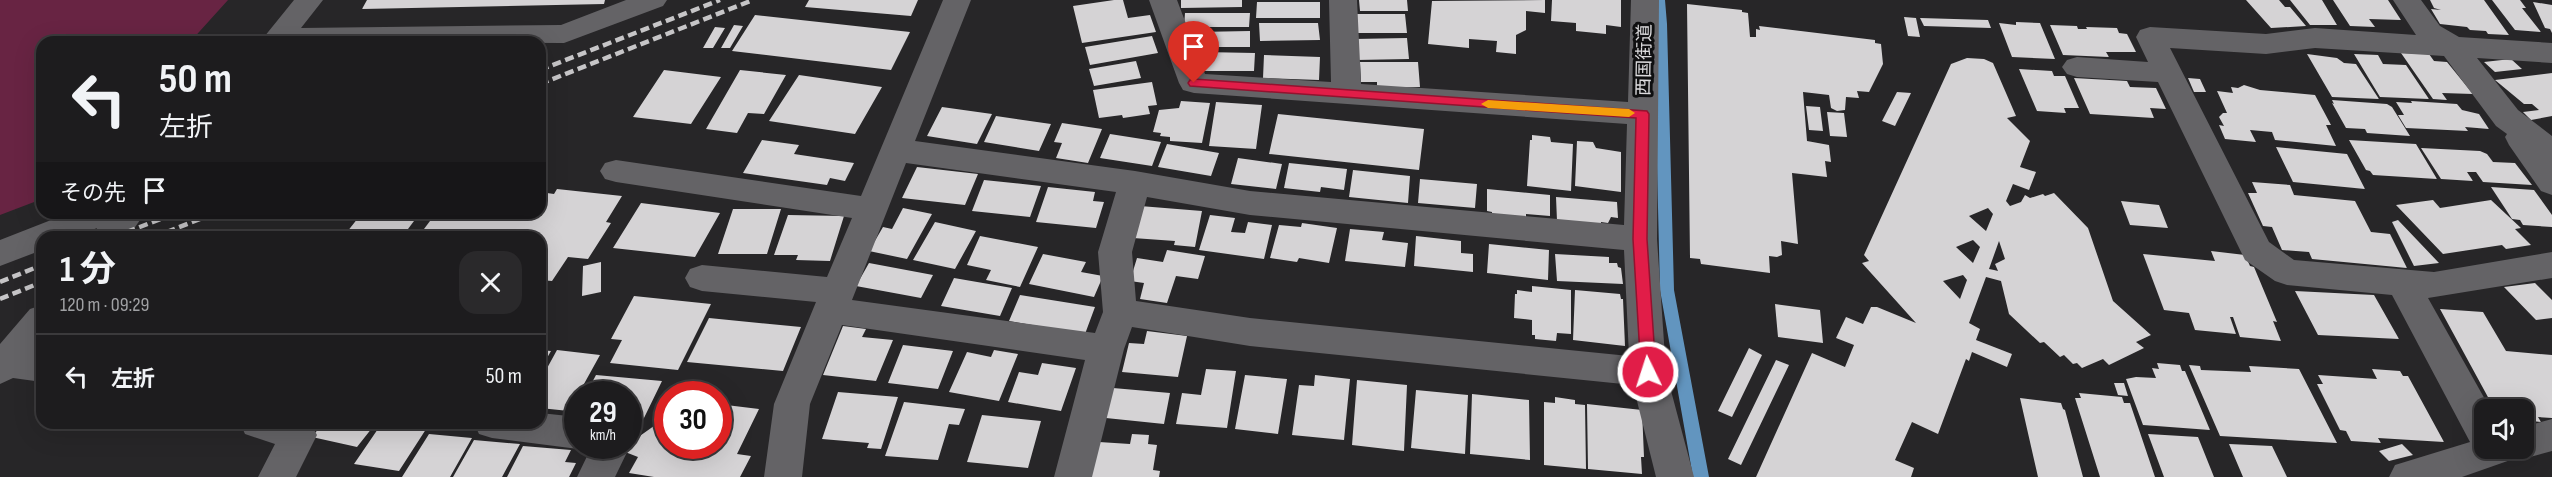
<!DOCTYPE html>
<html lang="ja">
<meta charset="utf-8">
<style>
:root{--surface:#1d1c1e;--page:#2a292b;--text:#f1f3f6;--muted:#a0a1a4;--line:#3b3a3c}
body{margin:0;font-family:"Sofia Sans Condensed","Noto Sans JP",sans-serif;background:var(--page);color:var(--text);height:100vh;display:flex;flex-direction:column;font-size:22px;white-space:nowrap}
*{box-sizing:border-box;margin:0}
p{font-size:20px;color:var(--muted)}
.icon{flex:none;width:33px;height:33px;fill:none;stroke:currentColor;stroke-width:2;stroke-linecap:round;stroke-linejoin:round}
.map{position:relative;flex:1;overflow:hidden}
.side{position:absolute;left:36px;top:231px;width:510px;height:198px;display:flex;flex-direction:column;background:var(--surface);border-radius:18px;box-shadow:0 6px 24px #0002,0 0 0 2px var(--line)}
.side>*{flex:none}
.hud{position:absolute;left:36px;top:36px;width:510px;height:183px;border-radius:18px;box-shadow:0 6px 24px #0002,0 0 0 2px var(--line);background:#1d1c1e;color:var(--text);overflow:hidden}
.fabs{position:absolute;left:2474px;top:399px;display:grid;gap:12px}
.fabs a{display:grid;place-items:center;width:60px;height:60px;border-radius:12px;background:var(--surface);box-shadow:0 6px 24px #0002,0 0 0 2px var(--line);font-size:30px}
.speed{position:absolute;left:564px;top:381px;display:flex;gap:12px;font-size:30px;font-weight:700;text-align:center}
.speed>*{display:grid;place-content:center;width:78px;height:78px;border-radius:50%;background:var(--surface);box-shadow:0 6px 24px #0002,0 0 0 2px var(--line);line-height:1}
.speed small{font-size:15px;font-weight:400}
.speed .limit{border:9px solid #d22;background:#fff;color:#111}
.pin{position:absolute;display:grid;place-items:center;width:51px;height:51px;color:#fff;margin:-62px -26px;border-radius:50% 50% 50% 0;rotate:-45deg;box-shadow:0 0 6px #0007}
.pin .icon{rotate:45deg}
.me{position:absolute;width:66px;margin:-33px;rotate:356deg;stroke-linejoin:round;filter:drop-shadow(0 0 4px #0008)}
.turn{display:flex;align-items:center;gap:21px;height:126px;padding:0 24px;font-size:27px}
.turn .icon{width:78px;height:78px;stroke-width:2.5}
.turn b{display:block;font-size:42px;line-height:51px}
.then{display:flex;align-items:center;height:57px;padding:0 24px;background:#0003;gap:12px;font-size:22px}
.round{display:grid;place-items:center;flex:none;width:63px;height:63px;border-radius:18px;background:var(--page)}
.headline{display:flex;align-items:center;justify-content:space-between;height:102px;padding:0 24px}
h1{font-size:36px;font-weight:700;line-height:45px}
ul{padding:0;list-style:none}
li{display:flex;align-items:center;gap:18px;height:84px;padding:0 24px;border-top:2px solid var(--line)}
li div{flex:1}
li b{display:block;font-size:22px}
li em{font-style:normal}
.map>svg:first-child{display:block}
.green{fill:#682443}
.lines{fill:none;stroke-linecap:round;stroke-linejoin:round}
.stream{fill:#6295bf;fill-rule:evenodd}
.building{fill:#d5d3d5;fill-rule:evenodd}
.minor{fill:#646366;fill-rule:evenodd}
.rail{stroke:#c6c5c7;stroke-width:4.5;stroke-dasharray:9 4.5;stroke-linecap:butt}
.route{fill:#e11d48;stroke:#92132f;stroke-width:1.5}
.slow{fill:#f59e0b}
.labels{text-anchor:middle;stroke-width:6;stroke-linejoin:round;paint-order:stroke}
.street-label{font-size:18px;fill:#dddcde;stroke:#0f0f10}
</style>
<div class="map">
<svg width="2552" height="477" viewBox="0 0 2552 477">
<rect width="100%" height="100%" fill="#272628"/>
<path class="green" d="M0 0H228L190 42H42V199L0 215Z"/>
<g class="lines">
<path class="stream" d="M1653 0H1665L1667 24 1674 290 1709 477H1693L1660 290Z"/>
</g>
<path class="building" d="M367 0H605L604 4 362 9Z
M809 0H918L911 16 805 7Z
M1114 0H1123L1128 18 1150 15 1156 32 1082 43 1073 6Z
M1181 0H1242V7L1181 8Z
M1359 0H1407L1408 11H1360Z
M1545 0V13L1526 11V30L1516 35V54L1496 52 1497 41 1469 39V48L1428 44 1432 1Z
M1552 0H1621V27L1606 25V34L1576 31V23L1551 21Z
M2246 0H2279L2285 7H2290L2306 26 2271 28Z
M2290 0H2322L2337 25H2310Z
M2333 0H2388L2401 20 2369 19 2375 27 2350 26Z
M2430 0H2484L2509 35 2488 34 2486 31 2470 30 2467 27 2440 24 2431 9 2441 10 2434 8Z
M2492 0H2520L2526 8H2522L2541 32 2515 30Z
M1257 2H1320V18H1256Z
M2533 2 2552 5V33L2550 29 2545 28Z
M1687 4 1742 10V12L1748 13 1750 37H1756V29L1760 30 1759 26 1875 40V43L1881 44 1883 64 1869 92 1857 91 1859 98 1846 97 1845 110 1837 111 1831 108 1829 95 1803 92 1807 141 1829 145 1831 162 1825 161 1827 177 1792 173 1798 244 1781 241 1782 255 1777 257 1769 256 1770 273 1701 264 1700 259 1690 258Z
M1185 13H1250L1249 27H1184Z
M1354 14H1405L1407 33H1354Z
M755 15 910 32 891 70 732 51Z
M1904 17 1916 18 1920 37 1908 36Z
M1920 18 1988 20 1991 28 1924 26Z
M2016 22 2040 23 2055 59 2012 57 1999 23 2016 25Z
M1259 23H1318L1320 40 1260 41Z
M734 25 743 26 730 48H721Z
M2050 25 2077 26 2078 29H2087L2086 27 2117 28 2119 33 2127 34 2136 52H2106L2109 57 2063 55Z
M715 27 725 28 713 48H703Z
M1250 31V47H1196L1197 32Z
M1152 36 1158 53 1090 65 1085 47Z
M1407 38 1409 59 1356 60 1354 39Z
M1203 52 1255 53 1254 71H1202Z
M2401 53 2429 54 2434 61 2447 62 2473 94 2442 93 2447 100 2433 99Z
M2307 54 2337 58 2344 63 2356 64 2379 99 2332 97Z
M2354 54 2378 55 2383 64 2406 65 2429 99 2380 97Z
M1264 55 1320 57 1319 80 1263 78Z
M1967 58 1984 59 1993 63 2016 116 2007 118 2030 141 2020 167 2036 172 2029 190 2013 184 2006 201 2010 206 2021 202 2025 195 2030 198 2043 194 2045 196 2054 193 2088 228 2113 301 2151 335 2136 342 2144 348 2109 365 2103 359 2082 368 2077 363 2073 364 2064 355 2060 357 2044 342 2040 343 2009 314 2001 281 1986 277 1969 323 1980 329 1976 340 2012 354 2007 367 1972 352 1969 361 1966 359 1938 434 1912 422 1895 460 1914 468 1911 477H1756L1812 353 1845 367 1854 345 1836 338 1846 317 1863 324 1871 307H1877L1916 323 1862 263 1869 261 1864 255 1951 64ZM1988 208 1993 214 1986 231 1969 216ZM1973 240 1980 247 1973 263 1956 247ZM1999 241 2005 259 1995 264 1998 271 1994 270 1989 269ZM1963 275 1967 280 1960 299 1943 281Z
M2511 59 2522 69 2495 72 2484 62Z
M1136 61 1141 78 1094 86 1089 69Z
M1360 62H1418L1420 87 1377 88V82H1361Z
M2019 69 2052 71 2054 76H2065L2079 108H2064L2066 113 2037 111Z
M664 70 721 77 691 124 633 117Z
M740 70 786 75 764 114 748 113 737 133 706 129Z
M2552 73V116L2531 120 2523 112 2539 110 2532 104H2524L2495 80Z
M799 75 882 87 855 134 769 121Z
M2074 78 2127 81 2130 87 2156 88 2166 109 2150 108 2154 118 2090 114Z
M2188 78 2200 79 2206 92H2194Z
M1152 82 1157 105 1148 106 1150 114 1123 118 1122 115 1099 118 1093 90Z
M2244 85 2260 90 2315 95 2331 125H2326L2336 146 2275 140 2272 132 2250 130 2256 142 2225 139 2219 125 2224 126 2219 117 2223 113H2227L2217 91 2233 93 2231 87 2238 88Z
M1897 92 1911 93 1895 126 1882 121Z
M2332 100 2387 104 2392 107 2410 136 2367 133 2365 129 2346 128 2332 103 2334 104Z
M1181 101 1210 103 1202 143 1170 141V137L1160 136 1161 133 1153 132 1159 110 1179 108Z
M2411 101 2457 104 2462 110 2479 114 2489 129 2465 127 2468 131 2406 128 2398 115H2404L2396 102 2412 103Z
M1216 102 1262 105 1256 149 1209 146Z
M1806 106 1820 107 1823 131 1809 130Z
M942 107 992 114 977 144 927 136Z
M1827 112 1844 113 1847 137 1830 136Z
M1278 114 1424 129 1419 170 1269 154Z
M996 116 1051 124 1039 151 984 142Z
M1062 123 1102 129 1088 163 1056 158 1062 143 1054 142Z
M1110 134 1161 142 1152 166 1100 158Z
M1532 135 1550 137 1551 142 1573 144 1571 191 1527 186 1530 140H1532Z
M762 140 799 145 794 154 854 163 845 181 830 178 827 185 743 173Z
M2349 140 2416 144 2437 179 2373 175 2370 171 2366 170Z
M1577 141 1593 142 1596 148 1621 152V192L1575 186Z
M1167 144 1219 153 1211 176 1158 167Z
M2276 147 2347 154 2365 189 2293 182Z
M2421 148 2480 151 2487 154 2493 162 2515 163 2532 185 2483 182 2476 172H2467L2473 181 2441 179Z
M1238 158 1282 164 1276 189 1231 184Z
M1289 163 1347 169 1344 190 1321 187 1320 192 1284 188Z
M917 167 978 174 965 205 902 198Z
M1353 170 1410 176 1408 203 1349 197Z
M1420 179 1477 184 1475 208 1418 203Z
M984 180 1041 186 1030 217 972 211Z
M2252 182 2290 185 2294 195 2355 201 2371 232 2390 234 2407 268 2312 259 2309 252 2282 250 2272 227 2263 226 2248 193H2257Z
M1048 187 1095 192 1093 201 1104 202 1096 228 1036 222Z
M2491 187 2534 190 2552 215V227L2523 225 2520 220 2512 219Z
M557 189 622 196 606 222 611 223 588 259 568 257 552 281 540 280V237H418L436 213H540V192L554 194Z
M1487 189 1550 195V216L1526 214V217L1492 215V212L1487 211Z
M1556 197 1617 202 1618 218 1611 217 1608 223 1601 222V225L1557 221Z
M2433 200 2440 208 2491 200 2521 228 2515 229 2531 245 2506 249 2502 245 2443 254 2396 205Z
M2121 201 2159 205 2168 228 2130 225Z
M641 203 720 213 695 257 613 248Z
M1140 206 1202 211 1195 247 1174 245 1175 241 1133 238Z
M903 208 932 214 907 259 869 251 883 227 892 229Z
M733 209H781L767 254H718Z
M362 213H420L402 237H343Z
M788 215 844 216 830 261 796 260 798 255H774Z
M1210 215 1235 218 1231 232 1245 233 1248 222 1272 225 1264 259 1199 250Z
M2398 220 2439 263 2414 266 2392 222Z
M935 222 976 231 955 269 913 260Z
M1302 223 1337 228 1329 263 1299 258 1297 262 1270 258 1279 225 1301 227Z
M1350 229 1384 232 1382 240 1408 243 1405 267 1345 261Z
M980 236 1038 247 1020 287 986 280 991 270 967 265Z
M1416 236 1461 241V253L1473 254V272L1414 266Z
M1489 244 1549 250 1548 280 1487 273Z
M1167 250 1205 256 1198 279 1176 276 1167 303 1140 299 1144 283 1130 281 1137 258 1163 262Z
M2211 251 2245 255 2250 266 2254 267 2277 322 2273 321 2281 341 2240 337 2233 317H2230L2236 334 2195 330 2189 313 2164 310 2143 254 2215 261Z
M1043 254 1086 262 1081 272 1103 276 1094 297 1029 284Z
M1555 254 1609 257V263H1617L1618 267 1621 268 1623 284 1557 281Z
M601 262V292L582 296 583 266Z
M869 263 933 275 921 298 856 286Z
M954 278 1012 288 1000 316 941 306Z
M2535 283 2552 300V318L2536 320 2504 287Z
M1532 286 1571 290V334L1557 333 1556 341 1535 339V335H1532V320L1514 318 1515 294H1517V290L1532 292Z
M1575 290 1620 294 1621 299H1623L1625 346 1573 340Z
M2295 291 2374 295 2399 339 2318 335Z
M1020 295 1095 307 1085 334 1009 321Z
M634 296 711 304 678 370 610 363 622 340 611 339Z
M1775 304 1820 310 1823 343 1778 337Z
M2440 309 2483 312 2506 351 2552 355V418L2538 417 2541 422 2523 420V410H2495Z
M709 318 801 327 783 371 687 362Z
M843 326 866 329 862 337 893 340 876 381 823 375Z
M1147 331 1187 336 1178 377 1122 372 1129 343 1144 344Z
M903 345 953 351 938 389 888 383Z
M1749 348 1762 355 1732 417 1718 411Z
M540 350 551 351 540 370Z
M557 350 600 355 569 411 540 408V381Z
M994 350 1018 354 999 401 949 392 967 352 991 357Z
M1776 360 1789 365 1741 465 1728 459Z
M1042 363 1076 368 1061 411 1008 402 1019 372 1038 375Z
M2157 363 2180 365 2182 371H2185L2210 430 2143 425 2126 379 2136 377 2156 378 2152 368 2159 369Z
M2189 365 2200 366 2201 370 2251 372 2249 366 2299 369 2337 443 2220 436Z
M1206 369 1236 371 1227 428 1176 424 1182 393 1201 395Z
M2372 369 2400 371 2403 376H2408L2444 442 2378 438 2381 443 2351 441 2346 431 2340 430 2317 384H2323L2318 375 2377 379Z
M596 375 662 381 643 420 628 419V394H586Z
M1245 375 1287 379 1278 434 1235 429Z
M1315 375 1350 379 1344 440 1292 435 1299 385 1314 386Z
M1357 380 1407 385 1404 451 1352 445Z
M2114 383H2124L2128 396 2118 395Z
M1113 388 1170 393 1164 424 1106 418Z
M1416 390 1468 395 1465 454 1411 448Z
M838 392 898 397 881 449 867 448 869 443 822 439Z
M2079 393 2122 397 2124 403H2130L2155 477H2100L2075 398H2081Z
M1472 394 1529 400 1530 460 1470 454Z
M1555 397 1575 400V404L1585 405 1586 469 1544 465V402L1555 403Z
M2020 398 2061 403 2063 409 2065 410 2083 477H2038Z
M904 402 965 409 959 425 949 424 938 460 885 456Z
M718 404 759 409 737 454 751 456 740 477H654L629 473 638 457 620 450 668 416V446H718Z
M1587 404 1642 410 1644 457H1641L1642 474 1588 469Z
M982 415 1041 421 1028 468 967 462Z
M323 423H376L357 447 312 437Z
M382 423H430L399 471 354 464Z
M429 434 472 438 450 477H402Z
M1132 434 1149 435 1148 444 1157 445 1153 470 1160 471 1159 477H1091L1099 442 1130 444Z
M2148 434 2198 437 2214 477H2164Z
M474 440 520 444 502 477H453Z
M2229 444 2272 446 2287 477H2243Z
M2402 444 2413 455 2389 461 2379 451Z
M523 446 571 450 565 462 576 463 569 477H507Z"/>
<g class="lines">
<path class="minor" d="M294 0H323L301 28 561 25 626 0H667L663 6 564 43 260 42Z
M943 0H971L915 141 1135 171 1250 191 1624 225 1627 124 1194 93 1183 90 1179 83 1149 0H1177L1205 74 1331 82 1329 0H1357L1361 84 1628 102 1631 0H1659L1657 239 1666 372 1694 477H1656L1633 385 1250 346 1132 327 1124 349 1092 477H1054L1085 360 842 325 810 404 802 477H764L774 404 816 302 702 291 690 287 685 278 690 269 702 265 827 277 852 218 616 182 605 179 600 171 605 163 616 160 861 196ZM906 163 1116 192 1098 252 1103 312 1095 333 852 300ZM1147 197 1250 215 1624 250 1629 356 1250 318 1136 301 1132 252Z
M2393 0H2421L2440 26 2459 37 2552 43V63L2477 58 2518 110 2552 136V195L2541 191 2509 145 2505 137 2507 134 2496 126 2444 56 2315 48 2266 54 2170 48 2269 242 2294 260 2434 272 2552 252V278L2428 298 2491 410H2484V448H2523V427L2552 419V451L2523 459 2519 457 2462 477H2389L2395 465 2470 442 2392 295 2287 285 2275 281 2245 260 2158 82 2077 77 2067 74 2062 67 2067 60 2077 57 2148 62 2136 37 2140 30 2150 27 2266 34 2315 28 2416 35Z
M69 213H145L128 237H93L97 228 75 237H42V250L0 266V240Z
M42 305V344L35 352H42V382L13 378 0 384V344L30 309Z
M540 413 578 417V446H587L578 449 492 438 479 434 474 423H540Z
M240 423 311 424 317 435 296 477H258L275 444 245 434Z
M628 444 630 446 615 477H577L592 446H628Z"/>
<path class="rail" d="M540 70 720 0
M540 84 753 0
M114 237 176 213
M154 237 215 213
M0 282 42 265
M0 299 42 282"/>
</g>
<path class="route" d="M1194 79 1647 111 1649 114 1647 239 1656 372 1654 377H1643L1641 372 1633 239 1636 118 1190 86 1188 83 1190 80Z"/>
<path class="slow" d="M1488 100 1629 109 1635 113 1629 117 1488 108 1481 104Z"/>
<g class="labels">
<g class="street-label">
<text transform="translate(1644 60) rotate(-89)" y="6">西国街道</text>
</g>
</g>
</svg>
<div class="fabs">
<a><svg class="icon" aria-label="sound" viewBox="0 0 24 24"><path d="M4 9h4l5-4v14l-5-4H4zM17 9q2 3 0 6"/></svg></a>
</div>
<div class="speed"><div>29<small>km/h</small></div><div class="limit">30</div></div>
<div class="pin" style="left:1194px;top:83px;background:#d93025"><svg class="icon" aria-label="arrive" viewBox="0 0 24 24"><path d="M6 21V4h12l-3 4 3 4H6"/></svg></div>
<svg class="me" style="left:1648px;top:372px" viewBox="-20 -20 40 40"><circle r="17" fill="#e11d48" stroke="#fff" stroke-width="3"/><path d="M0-11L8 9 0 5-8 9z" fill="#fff"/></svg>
<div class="hud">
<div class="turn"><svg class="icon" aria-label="left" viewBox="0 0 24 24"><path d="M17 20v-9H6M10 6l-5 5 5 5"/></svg><div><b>50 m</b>左折</div></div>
<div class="then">その先<svg class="icon" aria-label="arrive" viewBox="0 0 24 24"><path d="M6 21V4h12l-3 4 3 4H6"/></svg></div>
</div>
<section class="side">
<div class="headline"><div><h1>1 分</h1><p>120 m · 09:29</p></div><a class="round"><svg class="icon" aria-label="close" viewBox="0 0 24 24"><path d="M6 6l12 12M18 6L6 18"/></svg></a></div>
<ul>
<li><svg class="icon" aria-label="left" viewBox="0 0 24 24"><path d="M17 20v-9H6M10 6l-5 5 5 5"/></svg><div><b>左折</b></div><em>50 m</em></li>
</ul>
</section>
</div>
